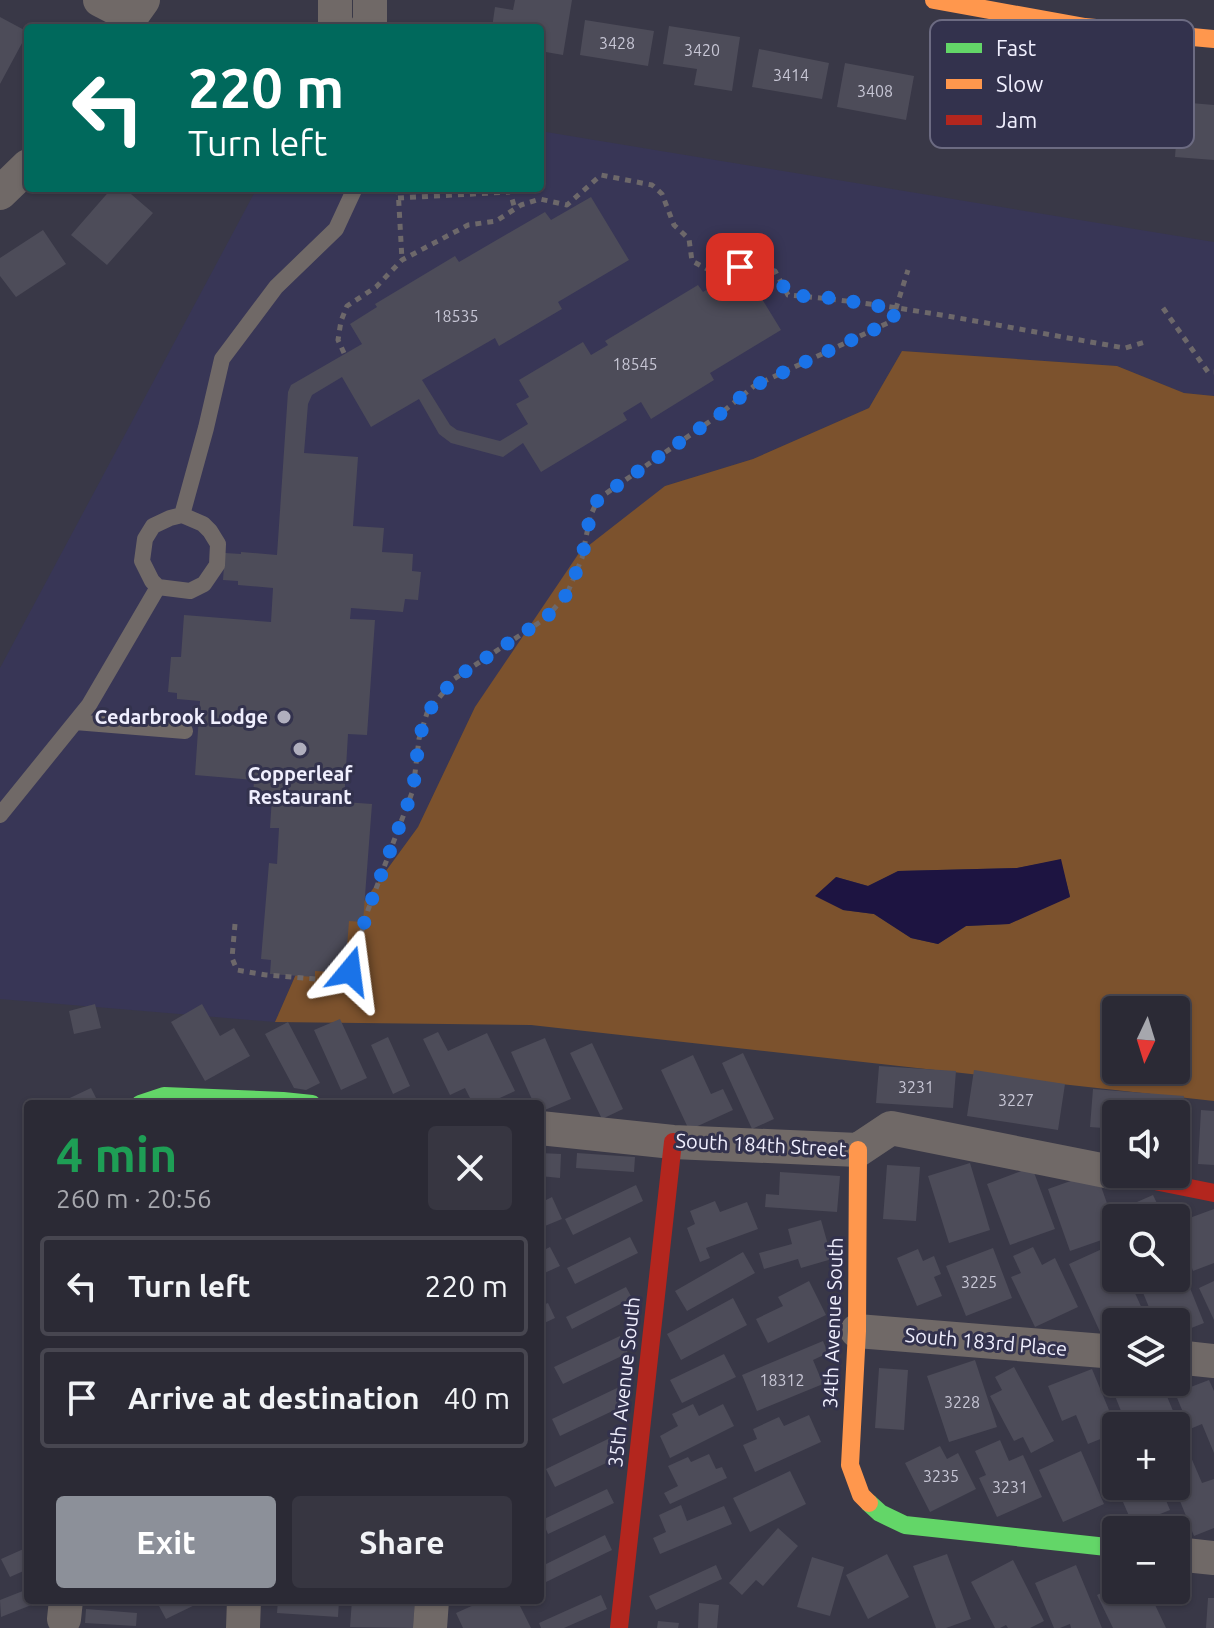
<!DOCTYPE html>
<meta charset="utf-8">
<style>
:root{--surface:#2b2a35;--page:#373641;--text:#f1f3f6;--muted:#a6a7ad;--line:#474650;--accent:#8c9099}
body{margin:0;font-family:Ubuntu,sans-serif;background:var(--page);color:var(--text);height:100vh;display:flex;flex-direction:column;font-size:30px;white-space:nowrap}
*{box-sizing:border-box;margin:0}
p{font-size:26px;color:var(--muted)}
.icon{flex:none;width:44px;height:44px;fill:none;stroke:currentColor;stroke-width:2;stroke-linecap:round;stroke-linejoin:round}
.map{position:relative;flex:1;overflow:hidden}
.side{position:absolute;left:24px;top:1100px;width:520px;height:504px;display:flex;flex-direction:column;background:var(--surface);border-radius:8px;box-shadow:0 2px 6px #0004,0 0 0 2px var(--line)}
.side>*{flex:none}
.hud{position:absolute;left:24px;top:24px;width:520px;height:168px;border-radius:8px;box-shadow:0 2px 6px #0004,0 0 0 2px var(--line);background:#00695c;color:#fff;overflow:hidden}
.needle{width:52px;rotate:184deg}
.controls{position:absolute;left:1102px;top:996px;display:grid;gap:16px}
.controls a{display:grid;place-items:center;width:88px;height:88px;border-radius:8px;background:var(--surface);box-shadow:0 2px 6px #0004,0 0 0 2px var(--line);font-size:40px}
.pin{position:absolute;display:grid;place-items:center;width:68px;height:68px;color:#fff;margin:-34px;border-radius:16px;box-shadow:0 4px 12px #0006}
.me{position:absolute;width:88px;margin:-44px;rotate:16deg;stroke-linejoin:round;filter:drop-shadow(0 0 6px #0008)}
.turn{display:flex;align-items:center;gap:28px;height:168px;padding:0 32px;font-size:36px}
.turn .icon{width:104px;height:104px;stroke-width:2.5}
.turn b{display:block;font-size:56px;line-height:68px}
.round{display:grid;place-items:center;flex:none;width:84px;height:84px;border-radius:8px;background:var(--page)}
.overview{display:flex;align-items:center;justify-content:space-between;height:136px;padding:0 32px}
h1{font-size:48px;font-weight:700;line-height:60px;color:#1e9e55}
.action{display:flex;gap:16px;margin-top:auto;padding:16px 32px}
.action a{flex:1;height:92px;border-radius:8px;background:var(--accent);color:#fff;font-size:32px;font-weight:700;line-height:92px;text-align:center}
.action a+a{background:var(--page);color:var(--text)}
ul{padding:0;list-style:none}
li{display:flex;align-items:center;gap:24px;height:100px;margin:0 16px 12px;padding:0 16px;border:4px solid var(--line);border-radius:8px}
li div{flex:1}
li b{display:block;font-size:30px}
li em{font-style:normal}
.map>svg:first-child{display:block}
.built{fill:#383656}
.forest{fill:#7c522d;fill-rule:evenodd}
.water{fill:#1d1441}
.building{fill:#4d4c59}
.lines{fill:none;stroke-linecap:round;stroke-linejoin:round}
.path{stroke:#6d686a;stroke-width:5;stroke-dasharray:6 6;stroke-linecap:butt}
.lane{stroke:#706967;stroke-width:16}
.street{stroke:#706967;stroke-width:34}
.fast{stroke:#63d668;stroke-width:18}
.slow{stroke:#ff974d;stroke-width:18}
.jam{stroke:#b3261e;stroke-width:18}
.route{stroke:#1a73e8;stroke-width:14;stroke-dasharray:0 25.2}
.poi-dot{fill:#b0afbe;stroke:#33324d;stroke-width:3}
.labels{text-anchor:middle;stroke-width:6;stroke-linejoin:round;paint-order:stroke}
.number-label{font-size:16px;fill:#c7c6d5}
.poi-label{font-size:20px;font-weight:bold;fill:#f0effe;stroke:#33324d;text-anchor:end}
.street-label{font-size:20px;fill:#f0effe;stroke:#33324d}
.key{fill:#33324d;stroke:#6c6b82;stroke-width:2}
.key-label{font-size:22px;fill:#f0effe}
</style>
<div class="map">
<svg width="1214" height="1628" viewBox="0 0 1214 1628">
<rect width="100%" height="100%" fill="#393847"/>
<path class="built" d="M540 131 1214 242V396L1184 393 1117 366 902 351 869 408 753 459 665 486 475 707 418 827 364 901 314 933 275 1022 0 999V668L257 188H540Z"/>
<path class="forest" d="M902 351 1117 366 1184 393 1214 396V1101L531 1025 275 1022 314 933 364 901 418 827 475 707 579 553 665 486 753 459 869 408ZM1060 860 1070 896 1009 924 966 926 938 944 911 938 874 914 843 910 836 877 868 886 899 871 1017 868ZM1116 1010H1176V1070H1116Z"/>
<path class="water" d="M1061 859 1070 897 1009 924 966 926 938 944 911 938 874 914 843 910 815 896 836 877 868 886 898 871 1017 868Z"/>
<path class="building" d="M515 0H572L563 55 540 51V28H492L495 7 513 10Z
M0 17 28 32 0 84Z
M585 20 654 31 648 66 580 55Z
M669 26 740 37 732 91 694 85 697 69 663 64Z
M759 49 829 63 822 99 752 87Z
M845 63 914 76 906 120 837 107Z
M1179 102 1214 105V160L1175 157Z
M112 188H124L153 213 107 265 71 235Z
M591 197 629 260 558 302 562 309 499 346 495 338 422 380 450 425 457 430 500 441 528 424 516 404 529 397 519 380 583 342 591 355 608 345 605 341 698 285 703 292 743 268 781 330 710 373 714 380 651 419 641 402 623 413 627 420 541 472 523 443 503 457 451 443 439 434 419 399 371 427 342 377 312 395 308 404 304 453 358 457 353 526 384 528 382 552 413 554 412 571 421 572 418 600 405 599 403 612 351 608 350 619 375 620 367 735 348 734 344 802 372 804 363 922 349 921 345 973 315 971V977L270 974 271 960 261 959 269 863 277 864 279 828H270L272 797 253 796 254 780 195 775 200 701 177 699V693L168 692 171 657H181L184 615 271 622 273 588 238 585V581L223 580 225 553 241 554V552L277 555 288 392 291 385 362 344 350 324 377 307 375 304 455 256 459 262 545 212 551 220Z
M43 230 66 264 16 297 0 276V258Z
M95 1004 101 1028 74 1034 69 1011Z
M202 1004 220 1036 234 1028 250 1056 205 1081 171 1022Z
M340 1019 367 1078 341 1090 314 1030Z
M288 1022 320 1083 306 1090 294 1088 265 1034Z
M438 1032 448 1051 487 1033 515 1091 487 1104H473L465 1088 450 1095 423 1039Z
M388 1037 410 1086 393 1094 371 1045Z
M545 1038 571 1099 540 1112V1104H534L511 1052Z
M592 1043 623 1109 602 1119 570 1053Z
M743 1053 774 1119 752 1129 722 1063Z
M693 1055 711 1094 723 1089 733 1110 689 1130 661 1070Z
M879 1066 956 1071 953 1108 876 1103Z
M974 1070 1065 1084 1058 1130 967 1116Z
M91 1088 99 1104H57Z
M1093 1089 1184 1096 1180 1136H1176V1114H1116V1129L1090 1127Z
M1201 1110 1214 1111V1165L1198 1164Z
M540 1153 561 1154 560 1178 540 1176Z
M577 1153 635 1157 634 1172 576 1168Z
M970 1163 990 1230 949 1243 928 1176Z
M887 1165 920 1167 916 1221 883 1219Z
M1032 1167 1055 1229 1010 1245 987 1184Z
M780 1172 840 1176 837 1212 765 1207 766 1194 779 1195Z
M1096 1172 1116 1229V1235L1070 1251 1048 1189Z
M636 1185 643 1201 573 1235 565 1219Z
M1153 1195 1164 1218H1117L1114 1212Z
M552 1197 562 1219 540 1228V1203Z
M715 1201 720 1212 747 1202 758 1229 706 1248 710 1258 700 1262 687 1228 695 1224 690 1211Z
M1214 1209V1263L1193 1271 1181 1238 1190 1235 1184 1220Z
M821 1220 832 1259 801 1268 798 1259 764 1269 759 1253 792 1244 788 1229Z
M630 1237 638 1253 575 1284 567 1268Z
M1113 1244 1116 1251V1278H1128L1145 1315 1129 1322H1116V1328L1101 1334 1069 1264Z
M550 1247 560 1266 540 1275V1252Z
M1033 1247 1042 1265 1055 1258 1078 1307 1035 1327 1011 1277 1021 1273 1013 1256Z
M993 1248 1012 1298 966 1316 946 1266Z
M918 1249 923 1261 934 1256 941 1274 934 1277 942 1296 917 1306 897 1258Z
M743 1252 755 1273 687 1311 675 1291Z
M1176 1253 1204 1323 1176 1334V1322H1155L1137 1278H1176Z
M809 1281 826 1315 768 1343 756 1319 783 1306 778 1297Z
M1214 1281V1320L1199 1288Z
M626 1287 632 1298 572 1329 566 1317Z
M733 1298 747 1325 681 1360 667 1334Z
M548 1303 555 1318 540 1325V1306Z
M620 1336 628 1353 563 1384 554 1367Z
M823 1341 828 1353 813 1360 823 1384 757 1411 742 1375Z
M724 1354 736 1377 682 1403 670 1380Z
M975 1360 997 1427 949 1442 927 1376Z
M1014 1367 1054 1441 1031 1453 1023 1437 1014 1441 990 1396 1002 1390 995 1377Z
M879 1368 908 1370 904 1430 875 1428Z
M1092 1369 1116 1427V1444L1106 1448 1103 1438 1088 1444 1076 1415 1062 1421 1048 1386Z
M1209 1380 1214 1391V1453L1202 1424 1190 1429 1175 1393Z
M1136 1382H1161L1186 1442 1176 1446V1426H1127L1113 1391Z
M617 1388 625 1405 560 1436 552 1419Z
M693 1404 699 1416 723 1404 734 1426 670 1458 660 1436 678 1426 672 1414Z
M809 1415 821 1442 755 1472 743 1445 757 1439 753 1429 779 1417 784 1426Z
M610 1438 619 1457 555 1487 546 1469Z
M1000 1440 1009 1461 1023 1455 1042 1497 997 1517 979 1478 986 1475 975 1451Z
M940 1446 947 1459 958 1453 976 1489 930 1512 905 1463Z
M1081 1451 1104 1504 1063 1522 1039 1470Z
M709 1454 716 1469 722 1467 727 1478 670 1504 664 1493 678 1486 668 1466 688 1457 691 1462Z
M1190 1455 1202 1483 1214 1479V1528L1194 1536 1174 1486H1176V1461Z
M1116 1459V1486H1160L1170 1510 1133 1525 1106 1463Z
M790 1471 806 1504 750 1532 733 1498Z
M607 1489 614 1503 548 1534 542 1520Z
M681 1505 687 1521 724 1506 732 1524 660 1554 653 1538 666 1532 659 1515Z
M778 1528 798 1546 763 1586 756 1580 742 1595 729 1583Z
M605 1535 612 1550 546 1582 540 1567Z
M28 1547V1569L10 1577 1 1559Z
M887 1554 909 1597 868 1619 846 1575Z
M947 1554 971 1619 946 1628H936L913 1566Z
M812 1557 844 1567 830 1616 797 1607Z
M1013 1560 1044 1621 1030 1628H1008L1006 1625 1000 1628H995L971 1582Z
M716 1565 722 1579 656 1610 649 1596Z
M1076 1565 1102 1628H1071L1070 1624 1060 1628H1054L1035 1583Z
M1116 1586V1590H1148L1166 1628H1113L1097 1595Z
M28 1589V1600H44L1 1617 0 1600Z
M601 1595 607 1609 564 1628H541L539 1623Z
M1208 1598H1214V1628H1206Z
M170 1600H205L166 1619 159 1606Z
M278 1600H339L338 1617 277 1613Z
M352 1600H415L413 1628 350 1627Z
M485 1600H517L531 1628H463L456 1613Z
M699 1603 719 1605 717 1628H698Z
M86 1609 137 1613 136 1626 85 1623Z
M658 1621 679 1623 678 1628H657Z"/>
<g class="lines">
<path class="path" d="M398 188 402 260
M398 198 510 192 515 209
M1163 308 1208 372H1214
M344 353 338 340 341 321 347 306 376 287 402 260 468 225 496 221 521 205 540 199 567 205 601 175 652 185 662 194 674 225 689 239 692 261 722 277 740 267 775 271 788 295C901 304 1013 329 1125 348L1145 342
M235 924 232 958 237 970 266 975 342 981 350 971 368 910 413 790 419 739 427 713 454 679 546 618 567 594 582 558 590 517 598 499 719 415 754 386 892 321 908 270"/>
<path class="lane" d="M182 515 206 428 222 359 276 287 336 229 355 188
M182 515 203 524 210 531 218 544 217 565 204 584 190 591 158 587 152 581 142 561 145 539 153 526 170 518Z
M75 722 185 731
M0 815 89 705 158 587"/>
<path class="street" d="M100 0 131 16
M335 0V23L338 28
M123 28 143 0
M366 28 370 23V0
M0 193 28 166
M540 1128 673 1142 858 1150 891 1128 1116 1173
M857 1331 1116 1352
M1176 1357 1214 1361
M1176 1554 1214 1558
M64 1619 66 1600
M243 1628 244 1600
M430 1628 432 1600"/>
<path class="fast" d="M140 1104 164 1096 283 1101 312 1104
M869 1503 880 1513 905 1525 1116 1548"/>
<path class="slow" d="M934 0 1085 27 1214 39
M858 1150 857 1331 850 1465 861 1495 869 1503"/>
<path class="jam" d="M1120 1174 1214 1193
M619 1628 673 1142"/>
</g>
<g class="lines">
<path class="route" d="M350 971 368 910 413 790 419 739 427 713 454 679 546 618 567 594 582 558 590 517 598 499 719 415 754 386 892 321 896 309 831 298 788 295 775 271 740 267"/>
</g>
<g class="poi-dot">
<circle cx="284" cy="717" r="8"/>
<circle cx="300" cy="749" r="8"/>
</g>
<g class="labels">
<g class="number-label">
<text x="617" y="49">3428</text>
<text x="702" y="56">3420</text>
<text x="791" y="81">3414</text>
<text x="875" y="97">3408</text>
<text x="456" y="322">18535</text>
<text x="635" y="370">18545</text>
<text x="916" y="1093">3231</text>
<text x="1016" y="1106">3227</text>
<text x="979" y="1288">3225</text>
<text x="782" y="1386">18312</text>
<text x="962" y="1408">3228</text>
<text x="941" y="1482">3235</text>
<text x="1010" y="1493">3231</text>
</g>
<g class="poi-label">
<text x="268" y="724">Cedarbrook Lodge</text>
<text x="300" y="781" text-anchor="middle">Copperleaf<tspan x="300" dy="23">Restaurant</tspan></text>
</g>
<g class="street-label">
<text transform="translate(761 1145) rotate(3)" y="7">South 184th Street</text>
<text transform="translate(833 1323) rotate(-88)" y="7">34th Avenue South</text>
<text transform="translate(986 1342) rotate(5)" y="7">South 183rd Place</text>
<text transform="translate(624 1382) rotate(-84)" y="7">35th Avenue South</text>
</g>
</g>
<rect x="930" y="20" width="264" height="128" rx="12" class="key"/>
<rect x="946" y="43" width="36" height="10" fill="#63d668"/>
<rect x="946" y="79" width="36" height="10" fill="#ff974d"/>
<rect x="946" y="115" width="36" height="10" fill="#b3261e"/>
<g class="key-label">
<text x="996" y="56">Fast</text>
<text x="996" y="92">Slow</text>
<text x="996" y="128">Jam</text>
</g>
</svg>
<div class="controls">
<a><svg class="needle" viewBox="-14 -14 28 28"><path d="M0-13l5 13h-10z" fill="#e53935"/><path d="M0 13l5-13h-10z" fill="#a6a7ad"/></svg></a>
<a><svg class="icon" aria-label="sound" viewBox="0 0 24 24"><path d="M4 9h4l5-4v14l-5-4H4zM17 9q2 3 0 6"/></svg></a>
<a><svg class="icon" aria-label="search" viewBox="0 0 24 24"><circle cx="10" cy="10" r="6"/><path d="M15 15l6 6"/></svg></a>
<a><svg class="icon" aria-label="layers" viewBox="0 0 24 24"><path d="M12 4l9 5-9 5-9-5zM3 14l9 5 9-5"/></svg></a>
<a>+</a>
<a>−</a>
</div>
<div class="pin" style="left:740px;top:267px;background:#d93025"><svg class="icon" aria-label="arrive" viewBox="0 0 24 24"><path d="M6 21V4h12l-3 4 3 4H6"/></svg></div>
<svg class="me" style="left:350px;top:971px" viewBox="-20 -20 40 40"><path d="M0-17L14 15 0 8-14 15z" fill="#1a73e8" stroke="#fff" stroke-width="4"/></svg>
<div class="hud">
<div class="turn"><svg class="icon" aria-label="left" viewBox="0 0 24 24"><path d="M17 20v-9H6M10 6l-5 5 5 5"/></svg><div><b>220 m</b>Turn left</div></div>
</div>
<section class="side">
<div class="overview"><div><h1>4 min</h1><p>260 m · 20:56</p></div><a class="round"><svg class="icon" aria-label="close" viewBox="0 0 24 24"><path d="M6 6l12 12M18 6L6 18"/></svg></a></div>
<ul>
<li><svg class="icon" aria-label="left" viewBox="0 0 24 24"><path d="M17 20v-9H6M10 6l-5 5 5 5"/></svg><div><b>Turn left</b></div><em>220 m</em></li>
<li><svg class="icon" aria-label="arrive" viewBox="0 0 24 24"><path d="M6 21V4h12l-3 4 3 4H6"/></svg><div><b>Arrive at destination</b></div><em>40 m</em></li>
</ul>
<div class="action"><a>Exit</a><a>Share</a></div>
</section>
</div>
